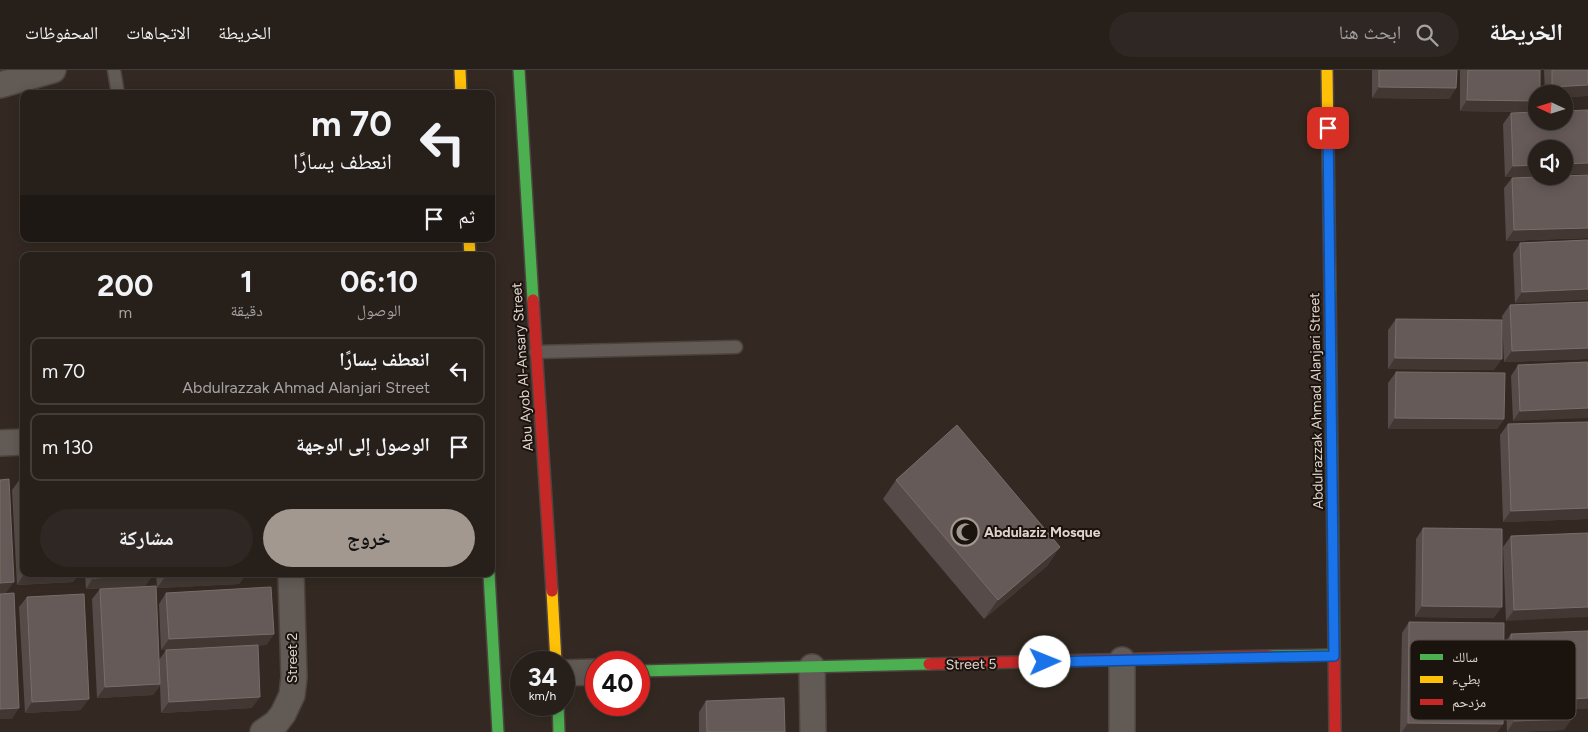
<!DOCTYPE html>
<html lang="ar">
<meta charset="utf-8">
<style>
:root{--surface:#261f1a;--page:#2e2723;--text:#f1f3f6;--muted:#a4a2a2;--line:#423d39;--accent:#a39890}
body{margin:0;font-family:Figtree,"Noto Naskh Arabic",sans-serif;background:var(--page);color:var(--text);direction:rtl;height:100vh;display:flex;flex-direction:column;font-size:19px;white-space:nowrap}
*{box-sizing:border-box;margin:0}
p{font-size:16px;color:var(--muted)}
.icon{flex:none;width:28px;height:28px;fill:none;stroke:currentColor;stroke-width:2;stroke-linecap:round;stroke-linejoin:round}
.map{position:relative;flex:1;overflow:hidden;direction:ltr}
.side{position:absolute;left:20px;top:182px;width:475px;height:325px;display:flex;flex-direction:column;background:var(--surface);border-radius:10px;box-shadow:0 2px 12px #0003,0 0 0 1px var(--line);direction:rtl}
.side>*{flex:none}
.top-card{position:absolute;left:20px;top:20px;width:475px;height:152px;border-radius:10px;box-shadow:0 2px 12px #0003,0 0 0 1px var(--line);direction:rtl;background:#261f1a;color:var(--text);overflow:hidden}
.needle{width:32px;rotate:274deg}
.tools{position:absolute;left:1528px;top:15px;display:grid;gap:10px}
.tools a{display:grid;place-items:center;width:45px;height:45px;border-radius:50%;background:var(--surface);box-shadow:0 2px 12px #0003,0 0 0 1px var(--line);font-size:25px}
.speed{position:absolute;left:510px;top:581px;display:flex;gap:10px;font-size:25px;font-weight:700;text-align:center}
.speed>*{display:grid;place-content:center;width:65px;height:65px;border-radius:50%;background:var(--surface);box-shadow:0 2px 12px #0003,0 0 0 1px var(--line);line-height:1}
.speed small{font-size:12px;font-weight:400}
.speed .limit{border:8px solid #d22;background:#fff;color:#111}
.pin{position:absolute;display:grid;place-items:center;width:42px;height:42px;color:#fff;margin:-21px;border-radius:10px;box-shadow:0 2px 8px #0006}
.me{position:absolute;width:55px;margin:-28px;rotate:89deg;stroke-linejoin:round;filter:drop-shadow(0 0 4px #0008)}
.turn{display:flex;align-items:center;gap:18px;height:105px;padding:0 20px;font-size:22px}
.turn .icon{width:65px;height:65px;stroke-width:2.5}
.turn b{display:block;font-size:35px;line-height:42px}
.then{display:flex;align-items:center;height:48px;padding:0 20px;background:#0003;gap:10px;font-size:19px}
.eta{display:flex;justify-content:space-evenly;align-items:center;height:85px;text-align:center}
.eta b{font-size:30px;font-weight:700;line-height:35px}
.cta{display:flex;gap:10px;margin-top:auto;padding:10px 20px}
.cta a{flex:1;height:58px;border-radius:30px;background:var(--accent);color:#111;font-size:20px;font-weight:700;line-height:58px;text-align:center}
.cta a+a{background:var(--page);color:var(--text)}
ul{padding:0;list-style:none}
li{display:flex;align-items:center;gap:15px;height:68px;margin:0 10px 8px;padding:0 10px;border:2px solid var(--line);border-radius:10px}
li div{flex:1}
li b{display:block;font-size:19px}
li em{font-style:normal}
header{display:flex;align-items:center;gap:30px;box-sizing:border-box;height:70px;padding:0 25px;background:var(--surface);border-bottom:1px solid var(--line)}
header strong{font-size:24px}
nav{display:flex;gap:28px;margin-inline-start:auto;font-size:18px}
.search{width:350px;height:45px;background:var(--page);display:flex;align-items:center;gap:12px;box-sizing:border-box;padding:0 18px;border-radius:28px;color:var(--muted);font-size:19px}
.map>svg:first-child{display:block}
.lines{fill:none;stroke-linecap:round;stroke-linejoin:round}
.lane-casing{stroke:#4d443f;stroke-width:15}
.street-casing{stroke:#4d443f;stroke-width:28}
.fast-casing{stroke:#4d443f;stroke-width:14}
.slow-casing{stroke:#4d443f;stroke-width:14}
.jam-casing{stroke:#4d443f;stroke-width:14}
.lane{stroke:#615a55;stroke-width:12}
.street{stroke:#615a55;stroke-width:25}
.fast{stroke:#4caf50;stroke-width:11}
.slow{stroke:#ffc107;stroke-width:11}
.jam{stroke:#c62828;stroke-width:11}
.wall{fill:#564b49}
.shaded-wall{fill:#423733}
.building{fill:#655a57;stroke:#786d69}
.route-casing{stroke:#114b97;stroke-width:12}
.route{stroke:#1a73e8;stroke-width:9}
.labels{text-anchor:middle;stroke-width:4;stroke-linejoin:round;paint-order:stroke}
.street-label{font-size:14px;fill:#e0d4cc;stroke:#1b130e}
.poi-label{font-size:14px;font-weight:bold;fill:#e0d4cc;stroke:#1b130e;text-anchor:start}
.key{fill:#1b130e;stroke:#564d47;stroke-width:1}
.key-label{font-size:14px;fill:#e0d4cc}
</style>
<header>
<strong>الخريطة</strong>
<div class="search"><svg class="icon" aria-label="search" viewBox="0 0 24 24"><circle cx="10" cy="10" r="6"/><path d="M15 15l6 6"/></svg>ابحث هنا</div>
<nav><a>الخريطة</a><a>الاتجاهات</a><a>المحفوظات</a></nav>
</header>
<div class="map">
<svg width="1588" height="662" viewBox="0 0 1588 662">
<rect width="100%" height="100%" fill="#332922"/>
<g class="lines">
<g class="lane-casing">
<path id="lane" d="M114 0 118 24
M536 282 736 277"/>
</g>
<g class="street-casing">
<path id="street" d="M0 15 53 0
M0 373 24 372
M1122 590V662
M812 597 813 662
M564 603 596 602
M263 662 276 653 283 644 292 625 294 607 291 504"/>
</g>
<g class="fast-casing">
<path id="fast" d="M519 0 533 230
M1330 219 1334 569
M489 504 498 662
M1270 586 1334 585
M639 601 929 594
M558 635 559 662"/>
</g>
<g class="slow-casing">
<path id="slow" d="M460 0 461 24
M1327 0 1330 219
M469 169 470 186
M552 521 556 592"/>
</g>
<g class="jam-casing">
<path id="jam" d="M533 230 552 521
M1334 569 1335 662
M929 594 1270 586"/>
</g>
<use href="#lane" class="lane"/>
<use href="#street" class="street"/>
<use href="#fast" class="fast"/>
<use href="#slow" class="slow"/>
<use href="#jam" class="jam"/>
</g>
<path class="wall" d="M1372 0H1457L1456 18 1449 29 1372 28Z
M1460 0H1540L1536 24V36L1533 42 1460 41Z
M1544 0H1588V26L1564 27V24H1545Z
M1511 43 1536 79V106L1505 107 1503 54Z
M1588 105V168L1506 171 1504 118 1512 108Z
M1588 170 1515 233 1513 184 1520 173Z
M1588 232V289L1504 292 1502 246 1510 235Z
M1396 249 1494 300 1388 299V260Z
M1588 292 1513 351 1511 306 1518 295Z
M1396 302 1504 349 1497 359H1388V313Z
M1588 352V449L1503 452 1500 365 1508 354Z
M20 409H24V504H79L73 512 17 515 12 420Z
M896 410 1060 477 1047 496 984 549 883 429Z
M1423 458 1494 548 1415 547 1416 469Z
M1588 463 1506 551 1503 477 1511 466Z
M85 504H153V505L145 516 86 519Z
M156 504H246L239 514 157 518Z
M100 519 159 590 166 580 252 638 161 643 160 615 153 625 97 628 92 529Z
M166 523 274 564 266 575 161 580 159 534Z
M27 527 81 640 25 643 19 537Z
M1409 552 1504 574 1511 564 1572 639 1564 660 1507 662 1504 582 1503 654 1497 662H1400L1402 563Z
M706 631 785 662H699V642Z"/>
<path class="shaded-wall" d="M1588 15V26L1564 27V24H1548L1552 17Z
M1379 17 1456 18 1449 29 1372 28Z
M1467 30 1536 31V36L1533 42 1460 41Z
M1588 93V104L1564 105V94Z
M1536 95V106L1505 107 1513 96Z
M1588 158V168L1506 171 1514 160Z
M1588 219V230L1515 233 1522 222Z
M1588 278V289L1504 292 1512 281Z
M1395 288 1502 289 1494 300 1388 299Z
M1588 338V348L1513 351 1520 341Z
M1395 348 1504 349 1497 359H1388Z
M1588 438V449L1503 452 1511 441Z
M1060 477 1047 496 984 549 998 530Z
M24 504H79L73 512 17 515Z
M229 504H246L239 514 157 518 165 507Z
M153 505 145 516 86 519 93 508Z
M14 512 6 523H0V513Z
M1422 536 1502 537 1494 548 1415 547Z
M1588 537V547L1506 551 1514 540Z
M274 564 266 575 161 580 169 569Z
M160 614 153 625 97 628 105 617Z
M260 627 252 638 161 643 169 632Z
M1588 628V639H1563L1571 629Z
M89 629 81 640 25 643 32 632Z
M19 638 12 649H0V639Z
M1572 649 1564 660 1507 662 1514 651Z
M1408 653 1503 654 1497 662H1402Z"/>
<path class="building" d="M1379 0H1457L1456 18 1379 17Z
M1468 0H1540V24H1536V31L1467 30Z
M1552 0H1588V15L1552 17Z
M1588 40V93L1564 94V79H1536V95L1513 96 1511 43 1536 42V51H1564V41Z
M1588 105V158L1514 160 1512 108Z
M1588 170V219L1522 222 1520 173Z
M1588 232V278L1512 281 1510 235Z
M1396 249 1502 250V289L1395 288Z
M1588 292V338L1520 341 1518 295Z
M1396 302 1505 303 1504 349 1395 348Z
M1588 352V438L1511 441 1508 354Z
M957 355 1060 477 998 530 896 410Z
M9 409 14 512 0 513V410Z
M20 409H24V490Z
M1423 458 1502 459V537L1422 536Z
M1588 463V537L1514 540 1511 466Z
M93 504H153V505L93 508Z
M165 504H229L165 507Z
M156 516 160 614 105 617 100 519Z
M271 517 274 564 169 569 166 523Z
M14 523 19 638 0 639V524Z
M84 524 89 629 32 632 27 527Z
M1409 552 1504 553 1503 654 1408 653Z
M1588 561V628L1571 629 1572 649 1514 651 1511 564Z
M258 575 260 627 169 632 166 580Z
M784 628 785 662H707L706 631Z"/>
<g class="lines">
<g class="route-casing">
<path id="route" d="M1045 592 1334 586 1328 58"/>
</g>
<use href="#route" class="route"/>
</g>
<defs>
<g id="mosque-ring" transform="scale(1.4375)"><circle r="9.5" fill="#1b130e" stroke="#a39890" stroke-width="1.5"/><path d="M3.5-4.9A6 6 0 1 0 3.5 4.9A5 5 0 1 1 3.5-4.9Z" fill="#a39890"/></g>
</defs>
<g fill-rule="evenodd">
<use href="#mosque-ring" x="965" y="462"/>
</g>
<g class="labels">
<g class="street-label">
<text transform="translate(522 297) rotate(-94)" y="5">Abu Ayob Al-Ansary Street</text>
<text transform="translate(1316 331) rotate(-91)" y="5">Abdulrazzak Ahmad Alanjari Street</text>
<text transform="translate(292 588) rotate(-90)" y="5">Street 2</text>
<text transform="translate(971 594) rotate(-1)" y="5">Street 5</text>
</g>
<g class="poi-label">
<text x="984" y="467">Abdulaziz Mosque</text>
</g>
</g>
<rect x="1410" y="570" width="166" height="80" rx="8" class="key"/>
<rect x="1420" y="584" width="23" height="6" fill="#4caf50"/>
<rect x="1420" y="606" width="23" height="7" fill="#ffc107"/>
<rect x="1420" y="629" width="23" height="6" fill="#c62828"/>
<g class="key-label">
<text x="1452" y="592">سالك</text>
<text x="1452" y="614">بطيء</text>
<text x="1452" y="637">مزدحم</text>
</g>
</svg>
<div class="tools">
<a><svg class="needle" viewBox="-14 -14 28 28"><path d="M0-13l5 13h-10z" fill="#e53935"/><path d="M0 13l5-13h-10z" fill="#a4a2a2"/></svg></a>
<a><svg class="icon" aria-label="sound" viewBox="0 0 24 24"><path d="M4 9h4l5-4v14l-5-4H4zM17 9q2 3 0 6"/></svg></a>
</div>
<div class="speed"><div>34<small>km/h</small></div><div class="limit">40</div></div>
<div class="pin" style="left:1328px;top:58px;background:#d93025"><svg class="icon" aria-label="arrive" viewBox="0 0 24 24"><path d="M6 21V4h12l-3 4 3 4H6"/></svg></div>
<svg class="me" style="left:1045px;top:592px" viewBox="-20 -20 40 40"><circle r="19" fill="#fff"/><path d="M0-13L10 11 0 6-10 11z" fill="#1a73e8"/></svg>
<div class="top-card">
<div class="turn"><svg class="icon" aria-label="left" viewBox="0 0 24 24"><path d="M17 20v-9H6M10 6l-5 5 5 5"/></svg><div><b>70 m</b>انعطف يسارًا</div></div>
<div class="then">ثم<svg class="icon" aria-label="arrive" viewBox="0 0 24 24"><path d="M6 21V4h12l-3 4 3 4H6"/></svg></div>
</div>
<section class="side">
<div class="eta">
<div><b>06:10</b><p>الوصول</p></div>
<div><b>1</b><p>دقيقة</p></div>
<div><b>200</b><p>m</p></div>
</div>
<ul>
<li><svg class="icon" aria-label="left" viewBox="0 0 24 24"><path d="M17 20v-9H6M10 6l-5 5 5 5"/></svg><div><b>انعطف يسارًا</b><p>Abdulrazzak Ahmad Alanjari Street</p></div><em>70 m</em></li>
<li><svg class="icon" aria-label="arrive" viewBox="0 0 24 24"><path d="M6 21V4h12l-3 4 3 4H6"/></svg><div><b>الوصول إلى الوجهة</b></div><em>130 m</em></li>
</ul>
<div class="cta"><a>خروج</a><a>مشاركة</a></div>
</section>
</div>
